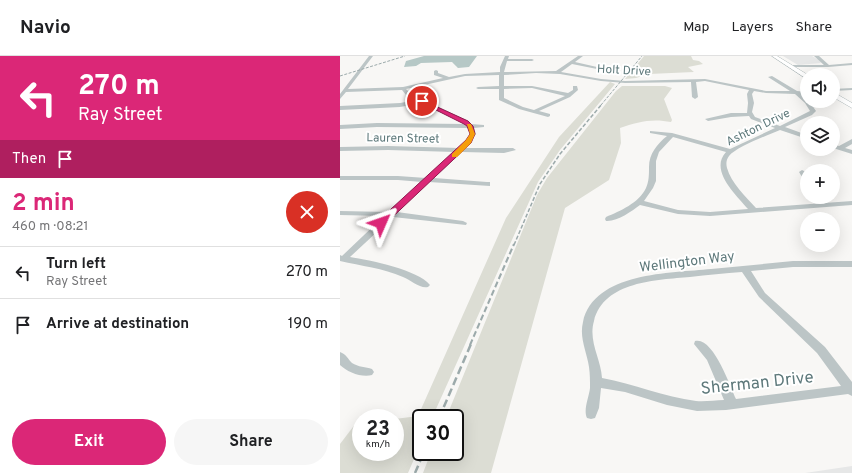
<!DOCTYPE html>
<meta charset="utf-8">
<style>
:root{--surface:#fff;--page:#f6f6f6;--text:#202124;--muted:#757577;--line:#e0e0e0;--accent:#db2777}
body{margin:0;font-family:Overpass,sans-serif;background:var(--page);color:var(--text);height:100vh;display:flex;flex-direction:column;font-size:15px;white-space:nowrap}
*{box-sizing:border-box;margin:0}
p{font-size:13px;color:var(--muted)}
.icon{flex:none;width:22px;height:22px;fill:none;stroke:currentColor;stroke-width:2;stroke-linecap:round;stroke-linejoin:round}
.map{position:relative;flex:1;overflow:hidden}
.drawer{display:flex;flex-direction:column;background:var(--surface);width:340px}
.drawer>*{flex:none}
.top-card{background:#db2777;color:#fff;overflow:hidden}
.tools{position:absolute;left:460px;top:12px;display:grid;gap:8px}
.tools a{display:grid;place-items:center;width:40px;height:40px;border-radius:50%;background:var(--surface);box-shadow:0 4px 16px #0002;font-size:20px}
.speed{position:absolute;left:12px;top:353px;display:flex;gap:8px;font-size:20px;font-weight:700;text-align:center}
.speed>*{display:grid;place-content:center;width:52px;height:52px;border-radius:50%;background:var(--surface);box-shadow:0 4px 16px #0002;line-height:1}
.speed small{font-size:10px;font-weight:400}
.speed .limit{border:2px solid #111;border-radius:6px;background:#fff;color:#111}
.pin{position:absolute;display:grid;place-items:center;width:34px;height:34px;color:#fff;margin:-17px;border:2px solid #fff;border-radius:50%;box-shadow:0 1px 4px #0007}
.me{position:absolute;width:44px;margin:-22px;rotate:47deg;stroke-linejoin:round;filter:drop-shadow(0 0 3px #0008)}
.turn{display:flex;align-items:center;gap:14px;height:84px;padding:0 12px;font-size:18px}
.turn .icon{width:52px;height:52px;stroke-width:2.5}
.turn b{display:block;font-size:28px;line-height:34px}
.then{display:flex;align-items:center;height:38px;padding:0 12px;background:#0003;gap:8px;font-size:15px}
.round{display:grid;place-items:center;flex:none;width:42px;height:42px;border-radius:21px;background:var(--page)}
.head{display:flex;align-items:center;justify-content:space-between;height:68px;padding:0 12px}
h1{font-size:24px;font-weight:700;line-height:30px;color:var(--accent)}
.button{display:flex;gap:8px;margin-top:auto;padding:8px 12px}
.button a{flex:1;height:46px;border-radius:24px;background:var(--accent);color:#fff;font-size:16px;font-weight:700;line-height:46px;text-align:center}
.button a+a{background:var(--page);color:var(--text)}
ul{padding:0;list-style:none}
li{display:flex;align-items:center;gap:12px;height:52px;padding:0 12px;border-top:1px solid var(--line)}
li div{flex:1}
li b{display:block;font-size:15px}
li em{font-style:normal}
header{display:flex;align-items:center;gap:24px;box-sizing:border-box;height:56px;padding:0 20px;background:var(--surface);border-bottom:1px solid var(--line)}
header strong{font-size:19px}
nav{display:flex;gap:22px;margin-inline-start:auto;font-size:14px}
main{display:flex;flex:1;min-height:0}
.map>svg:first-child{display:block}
.built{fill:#e6e7e7}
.green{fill:#dcddd4}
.water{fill:#b6c8c6}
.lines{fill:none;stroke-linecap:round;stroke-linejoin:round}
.major-casing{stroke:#b0babb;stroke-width:1}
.minor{fill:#bcc5c6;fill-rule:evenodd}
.major{fill:#fff;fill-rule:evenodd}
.rail-far3{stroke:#9caaab;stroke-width:1;stroke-dasharray:3 1.5;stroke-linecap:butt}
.rail-far2{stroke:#9caaab;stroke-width:1.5;stroke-dasharray:4 2;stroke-linecap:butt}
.rail-far1{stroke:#9caaab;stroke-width:2;stroke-dasharray:6 3;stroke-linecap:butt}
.rail{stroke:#9caaab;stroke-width:2.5;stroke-dasharray:8 4;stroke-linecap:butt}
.route{fill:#db2777;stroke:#8e194d}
.slow{fill:#f59e0b}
.labels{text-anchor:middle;stroke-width:4;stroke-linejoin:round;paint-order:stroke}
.far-street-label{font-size:12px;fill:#5e797b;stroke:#fff}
.street-label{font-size:14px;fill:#5e797b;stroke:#fff}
.near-street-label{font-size:17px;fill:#5e797b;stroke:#fff}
</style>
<header>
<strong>Navio</strong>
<nav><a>Map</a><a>Layers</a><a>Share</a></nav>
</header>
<main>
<section class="drawer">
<div class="top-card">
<div class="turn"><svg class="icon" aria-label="left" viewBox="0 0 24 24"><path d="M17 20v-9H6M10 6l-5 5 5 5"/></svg><div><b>270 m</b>Ray Street</div></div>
<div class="then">Then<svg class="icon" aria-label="arrive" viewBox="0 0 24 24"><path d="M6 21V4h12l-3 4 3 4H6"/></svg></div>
</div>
<div class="head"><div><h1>2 min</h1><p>460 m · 08:21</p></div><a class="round" style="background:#d93025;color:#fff"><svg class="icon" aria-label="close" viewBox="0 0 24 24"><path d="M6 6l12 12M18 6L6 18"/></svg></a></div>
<ul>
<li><svg class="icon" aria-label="left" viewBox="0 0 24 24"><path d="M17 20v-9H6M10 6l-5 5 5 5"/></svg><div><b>Turn left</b><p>Ray Street</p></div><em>270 m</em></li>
<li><svg class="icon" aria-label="arrive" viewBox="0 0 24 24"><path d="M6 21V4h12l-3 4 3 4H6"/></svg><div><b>Arrive at destination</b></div><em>190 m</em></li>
</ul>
<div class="button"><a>Exit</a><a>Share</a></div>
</section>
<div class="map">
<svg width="512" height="417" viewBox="0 0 512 417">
<rect width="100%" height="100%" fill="#f8f7f5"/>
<path class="built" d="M443 0H472L479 4 481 7 458 9Z
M512 410V417H465Z"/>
<path class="green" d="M304 0H351L353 4 359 5 363 8 348 11 354 16 309 18 296 22 285 23Z
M270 26 275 28 220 94 198 126 92 362H81V387L68 417H0V388L16 367 21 366V396H55V363L78 360 166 162 219 81Z
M282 30H325L332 32 324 43 332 64 331 66C312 62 297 66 280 72L281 87 269 124 225 152 151 417H83L91 396H115V362H106L197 139 207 122 276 35Z"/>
<path class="water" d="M84 0H137L129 11 118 12 112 6 81 7 76 10 64 11 66 5Z"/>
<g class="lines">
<g class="major-casing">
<path id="major" d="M432 0H437L468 19 467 23Z
M493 36 512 47V52L493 41Z"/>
</g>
<path class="minor" d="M29 0H33L8 33 63 31 103 22 94 19V15L96 14 98 15V17L109 21 125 18 160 16V11L165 0H169L168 3H192L194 4 192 5H167L164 16 216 15 238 0H243L235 6 257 11V13L232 8 221 16 261 23 285 25 365 23 426 35H450L428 21 432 20 457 35 467 36V38H461L467 43V45H469L476 55 472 59 445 71 467 79V83L440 74C428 79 396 91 389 100 386 104 386 108 387 112 391 127 406 141 416 152L512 145V149L370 160 338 158 300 149C292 155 277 166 266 165L265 163 266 161C280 155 299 147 306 132 309 125 309 119 309 111 309 98 317 88 327 80L310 77V75L332 77 390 93 435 72 411 63 409 60 391 61 368 65 365 63 391 57H407L408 47 407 38 409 34 365 25 356 26 358 41 355 43 352 41 351 26 285 27 261 25 220 18 196 17 164 19V30H192L228 37 233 34V30H237L238 34 230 41 199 55 210 58V60L208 61 179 53 159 44V33H138L136 32 138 31 159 30V19L125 20 66 33 70 37 128 65 131 68 144 69V71L134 72 136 78 125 92H173L176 94 164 97 122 96 94 122 147 126H150V130L89 126 57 156 123 165 127 167 126 169 53 161 10 201C30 204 78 214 90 229L88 231C80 233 71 224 63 221 43 212 21 210 0 205V199L2 200 44 160 0 159V155L49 156 82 126 58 124H0V120H58L86 122 115 96 48 94 0 95V91L48 90 119 92 127 84 130 78 128 72 37 71 0 73V69L37 67 125 68 82 47 60 51 0 54V50L60 47 77 44 66 39 62 34 6 36 0 43V38ZM192 32 225 40 194 54 183 51 164 42V33ZM414 35 426 37 455 38 465 47 470 55 440 70 415 61 412 56 414 47 412 38ZM333 81 386 96C369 114 396 139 408 153L370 156 338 154 304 145 313 132 316 125V105L319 96Z
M474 0H479L489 9 512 7V9L488 11H450L448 10 450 9H484Z
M512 32V34L493 35V33Z
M512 83V88L505 92 512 94V98L493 92V88L499 90Z
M462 114 464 115 467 119V127L465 126 459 116Z
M453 205H512V211H453L411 215 425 237 485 291 512 326V340L508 338 386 354 357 355 327 349 285 336 261 332 259 352 255 362 251 363 247 362C243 354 249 341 250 332 250 325 250 318 249 311 247 296 239 282 243 266 254 216 331 217 371 213 399 210 426 208 453 205ZM402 216 419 241 477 297 501 330 396 343C390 330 373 280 355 285L354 288 367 304 384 344C375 344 365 346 356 345 324 341 294 328 262 322 261 303 248 285 254 265 264 225 317 224 350 221 367 219 385 217 402 216Z
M0 296C6 298 8 303 12 307 18 311 26 311 32 313L34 316 32 319C22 322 7 316 0 309Z"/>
<use href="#major" class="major"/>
<path class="rail-far3" d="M0 20 65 0
M261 49 302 0"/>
<path class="rail-far2" d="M174 189 200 128 220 98 262 48"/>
<path class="rail-far1" d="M130 289 174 188"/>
<path class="rail" d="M99 362 131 288
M75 417 84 396"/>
</g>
<path class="route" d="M82 44 128 65 133 70 135 78 131 87 44 169H38V165L126 84 130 78 127 70 124 68 80 46V45Z"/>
<path class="slow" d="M127 68H131L135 78 131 87 117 101H112V98L126 84 130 78Z"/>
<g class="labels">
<g class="far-street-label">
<text transform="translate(284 14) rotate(3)" y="4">Holt Drive</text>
<text transform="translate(418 71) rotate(-26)" y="4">Ashton Drive</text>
<text transform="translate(63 82) rotate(1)" y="4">Lauren Street</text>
</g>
<g class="street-label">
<text transform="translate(347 205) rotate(-7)" y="5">Wellington Way</text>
</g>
<g class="near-street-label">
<text transform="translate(417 326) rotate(-6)" y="6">Sherman Drive</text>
</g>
</g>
</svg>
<div class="tools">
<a><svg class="icon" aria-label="sound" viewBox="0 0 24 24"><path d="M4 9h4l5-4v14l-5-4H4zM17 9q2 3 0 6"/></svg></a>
<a><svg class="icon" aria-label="layers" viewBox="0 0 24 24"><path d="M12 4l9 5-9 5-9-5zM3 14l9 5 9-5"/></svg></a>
<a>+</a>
<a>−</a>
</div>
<div class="speed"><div>23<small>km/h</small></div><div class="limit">30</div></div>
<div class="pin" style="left:82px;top:45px;background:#d93025"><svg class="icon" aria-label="arrive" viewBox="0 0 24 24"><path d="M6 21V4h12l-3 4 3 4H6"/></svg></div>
<svg class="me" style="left:41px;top:167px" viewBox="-20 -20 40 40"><path d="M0-17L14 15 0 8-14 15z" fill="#db2777" stroke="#fff" stroke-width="4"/></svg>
</div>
</main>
